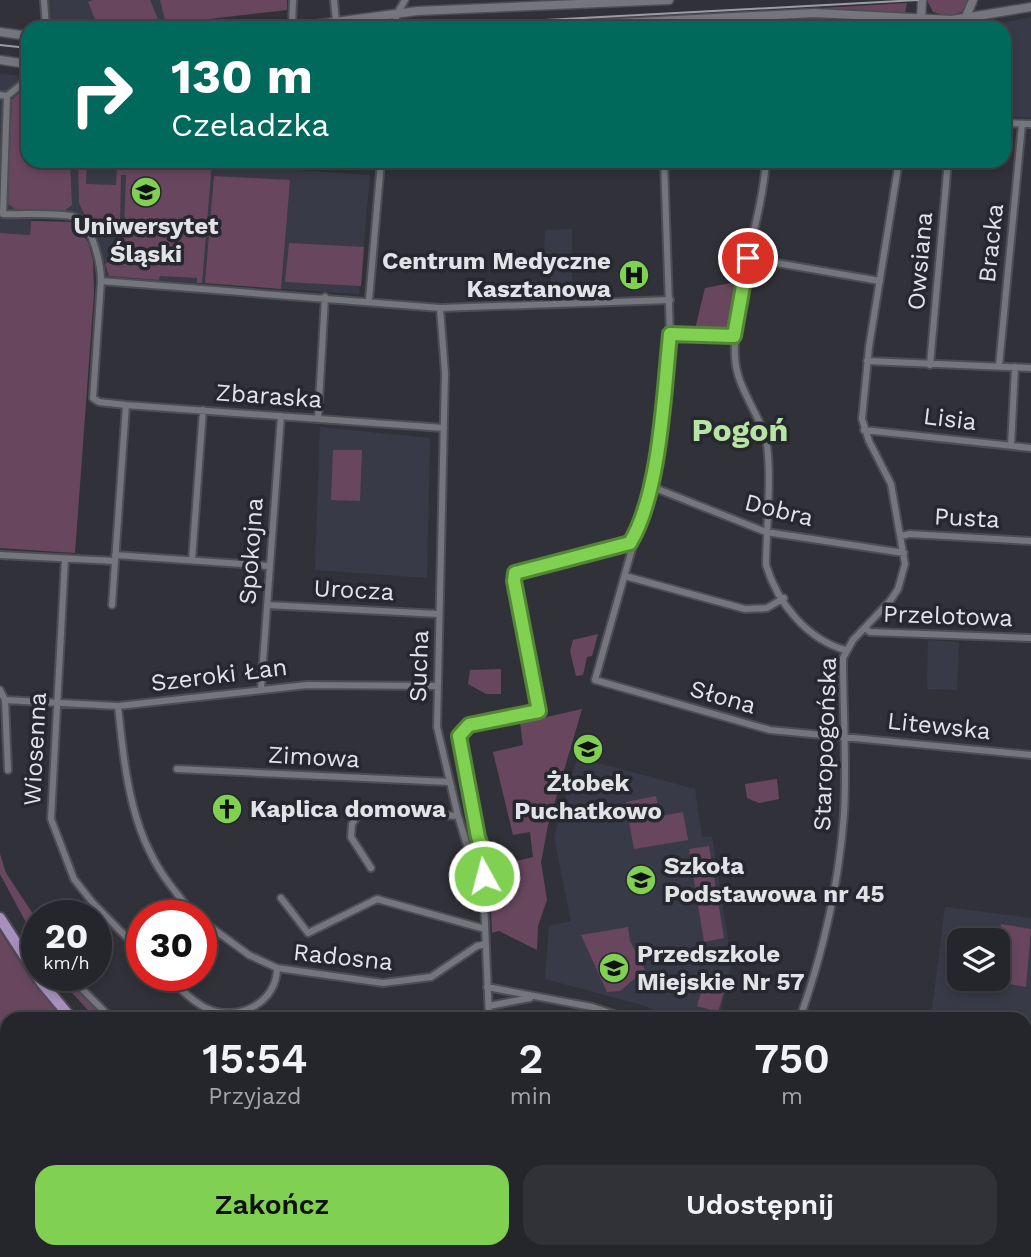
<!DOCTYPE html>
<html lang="pl">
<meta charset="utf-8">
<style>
:root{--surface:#25262b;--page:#313237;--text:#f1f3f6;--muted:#a3a5a9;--line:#424347;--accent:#80d051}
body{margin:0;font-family:"Work Sans",sans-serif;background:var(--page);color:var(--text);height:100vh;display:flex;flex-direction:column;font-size:26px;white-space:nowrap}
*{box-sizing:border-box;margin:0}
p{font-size:23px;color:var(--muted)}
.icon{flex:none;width:38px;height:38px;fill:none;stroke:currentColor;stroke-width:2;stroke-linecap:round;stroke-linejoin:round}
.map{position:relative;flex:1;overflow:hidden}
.drawer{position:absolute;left:0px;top:1012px;width:1032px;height:247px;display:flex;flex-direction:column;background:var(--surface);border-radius:21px 21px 0 0;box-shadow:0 4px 10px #0003,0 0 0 2px var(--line)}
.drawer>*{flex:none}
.top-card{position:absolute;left:21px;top:21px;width:990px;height:147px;border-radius:21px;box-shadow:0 4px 10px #0003,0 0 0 2px var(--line);background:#00695c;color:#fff;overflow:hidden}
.fabs{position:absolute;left:947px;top:928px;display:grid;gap:14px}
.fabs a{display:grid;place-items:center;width:63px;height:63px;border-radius:14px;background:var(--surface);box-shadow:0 4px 10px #0003,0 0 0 2px var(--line);font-size:35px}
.speed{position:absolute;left:21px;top:900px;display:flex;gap:14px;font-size:35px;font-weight:700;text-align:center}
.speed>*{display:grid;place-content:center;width:91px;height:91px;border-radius:50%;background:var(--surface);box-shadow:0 4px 10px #0003,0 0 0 2px var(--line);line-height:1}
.speed small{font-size:18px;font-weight:400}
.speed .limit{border:10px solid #d22;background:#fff;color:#111}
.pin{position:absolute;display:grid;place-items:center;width:60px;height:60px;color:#fff;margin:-30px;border:4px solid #fff;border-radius:50%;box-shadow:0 2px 7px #0007}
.me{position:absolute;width:77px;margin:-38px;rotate:353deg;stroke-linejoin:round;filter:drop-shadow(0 0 5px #0008)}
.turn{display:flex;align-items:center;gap:24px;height:147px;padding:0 35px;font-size:32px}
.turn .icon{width:91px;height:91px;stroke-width:2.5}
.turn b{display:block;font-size:49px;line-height:60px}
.eta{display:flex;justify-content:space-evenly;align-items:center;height:119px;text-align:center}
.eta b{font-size:42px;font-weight:600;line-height:49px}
.cta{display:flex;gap:14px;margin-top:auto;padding:14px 35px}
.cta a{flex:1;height:80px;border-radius:21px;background:var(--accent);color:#111;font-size:28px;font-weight:600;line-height:80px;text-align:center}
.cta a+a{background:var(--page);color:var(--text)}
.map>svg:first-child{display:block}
.built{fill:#393a47;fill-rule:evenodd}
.green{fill:#68475e}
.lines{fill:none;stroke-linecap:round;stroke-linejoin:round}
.minor-casing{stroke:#4d4e54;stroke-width:10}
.tertiary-casing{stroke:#4d4e54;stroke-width:11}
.primary-casing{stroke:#4d4e54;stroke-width:14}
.minor{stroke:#74757d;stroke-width:6}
.tertiary{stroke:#74757d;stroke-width:8}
.primary{stroke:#a78fbe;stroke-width:10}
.tram{stroke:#9c9da3;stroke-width:2}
.route-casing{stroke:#538735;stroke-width:18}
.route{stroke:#80d051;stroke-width:12}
.labels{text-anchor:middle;stroke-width:7;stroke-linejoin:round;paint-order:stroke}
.poi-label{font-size:24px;font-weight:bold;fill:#e2e3e7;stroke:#27282f;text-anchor:start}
.street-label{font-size:24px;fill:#e2e3e7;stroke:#27282f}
.district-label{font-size:32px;font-weight:bold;fill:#b7e4a2;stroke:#27282f}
</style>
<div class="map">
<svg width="1031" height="1257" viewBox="0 0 1031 1257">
<rect width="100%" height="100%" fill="#313239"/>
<path class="built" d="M48 0H160L166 24 49 21Z
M1031 17V118L1005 116 1004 28H978Z
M0 74 28 76V161H295V170L370 175 359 294 107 277 95 236 83 217 77 213 31 210 30 235 0 233Z
M572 229V295H551L550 255H544L545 230Z
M320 427 430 438 427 578 315 570Z
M928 640 959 642 957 690 927 689Z
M580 758 695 789 702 837 712 836 732 964 720 1014 738 1018H675L642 1005 545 979 549 926 571 921 554 837 575 764Z
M945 907 1031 918V1053L1026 1052V1018H931ZM959 940H998V978H959Z"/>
<path class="green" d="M93 0H150L160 24H97L88 2Z
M160 0H287V10L166 24Z
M927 0H969L962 12 948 16 933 12Z
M907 3 905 13 835 9 701 15Z
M825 18 845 20 844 23 701 25Z
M28 84V161H70L72 205 64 211 15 209 8 204 12 100Z
M78 161H87L86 184 116 185 117 161H171L203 166 206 161 212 162 202 283H197V278L160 276 159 280 109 276 105 264 116 257 119 232 124 231 126 175H121L120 220 114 225 87 220 79 203Z
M214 176 290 180 281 289 205 283Z
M31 221 72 222 88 242 93 260 94 293 75 553 0 548V233L30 235Z
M289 243 364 247 361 286 285 282Z
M736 282 729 329H695L705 288Z
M333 450H362L360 501 331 500Z
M598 634 592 656 587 657 583 675 576 676 570 651 573 640Z
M501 669V694H486L468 684 470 670Z
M582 709 548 825 541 862 547 900 538 926 537 950 499 931 492 933 490 885 492 867 533 857 530 832 513 835 493 752 523 745 520 723Z
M777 779 779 799 759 803 747 798 745 784Z
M656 796 659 813 629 819 626 802Z
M683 812 688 840 634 849 629 822Z
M709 846 724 938 704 942 689 849Z
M0 854 6 873 37 920V943L0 874Z
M1001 924 1031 929 1026 987 992 981 998 978Z
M628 927 630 941 645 970 620 991 607 992 581 935Z
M0 931 32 981 63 1018H7V1109L0 1110Z
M56 975H77L79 991 104 1018H95Z
M706 976 727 982 718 1012 697 1006Z
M7 1144V1251H394L407 1257H0V1145Z"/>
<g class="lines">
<g class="minor-casing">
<path id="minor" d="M44 0 46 28
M334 0 336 22
M292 28 293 0
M394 28 397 14 405 0
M921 28V19
M0 95 7 96 28 79
M7 96 3 214C23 215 57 212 75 217 92 221 101 266 101 281L93 398 99 402 126 405 444 428
M1004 123 1031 124
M766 161C761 227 732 290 735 357 736 385 756 409 765 436 773 464 766 534 766 565 778 604 807 639 845 650
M748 258 880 281
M101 281 440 308 670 300
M369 300 381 161
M440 308 445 373 437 727 458 816 484 901 489 1018
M670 334 734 336
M867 361 1031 368
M930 365 948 161
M999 366 1022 124
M318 419 325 297
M864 430 1031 448
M1011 446 1015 367
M650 486 766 532 904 553
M901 536 910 534 1031 541
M630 543 632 549 595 680 770 730 1031 755
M0 555 115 561
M115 555 269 566
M65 559 51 819 74 879 93 903 142 953
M192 560 203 410
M625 576 745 609 767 608 784 598
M112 605 126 405
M267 605 439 614
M865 628 870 632 1031 638
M261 689 281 416
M0 690 5 700 8 770
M5 700 118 706 307 685 437 686
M118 706C125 771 130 833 171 886 179 896 186 907 196 915
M177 769 449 782
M371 868 351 837 352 824 361 810 458 816
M478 877 484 876 486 859 478 837 459 736 469 725 539 711 514 581 515 573 630 543 636 532 654 469 670 334 664 161
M281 898 308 933 377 899 485 929
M201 920 249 955 277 968 383 983 431 977 477 946 485 944
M165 975C178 986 192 1002 208 1009 238 1022 277 1003 277 968
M487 987 592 1007 626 1018
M81 988 111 1018
M489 1006 530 998
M800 1018C823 953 839 883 844 814 847 763 843 710 843 658L853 640 890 601 898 589 905 564 891 484 869 441 862 419 869 347 899 161
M1026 1104 1031 1105
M495 1257 496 1251
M750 1257 752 1251"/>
</g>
<g class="tertiary-casing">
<path id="tertiary" d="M921 19 922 0
M965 19 973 0
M290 28 417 11 669 0
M518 28 815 13 952 20 1031 7
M0 32 28 36
M0 60 28 64"/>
</g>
<g class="primary-casing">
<path id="primary" d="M0 918 42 983 71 1018
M0 1119 7 1118
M0 1133 7 1132
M0 1178 7 1186
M0 1217 7 1223
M54 1251 66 1257
M102 1251 118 1257
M416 1251 428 1257
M458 1251 471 1257
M168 1257 180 1251"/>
</g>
<use href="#minor" class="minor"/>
<use href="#tertiary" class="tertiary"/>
<use href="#primary" class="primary"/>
<path class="tram" d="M364 28 405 23
M397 28 918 0
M0 45 28 48"/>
</g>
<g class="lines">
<g class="route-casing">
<path id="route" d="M484 876 486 859 478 837 459 736 469 725 539 711 514 581 515 573 630 543C660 494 664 392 670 334L734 336 748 258"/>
</g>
<use href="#route" class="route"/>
</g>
<defs>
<g id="university-disc" transform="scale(1.575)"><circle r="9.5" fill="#80d051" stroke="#27282f"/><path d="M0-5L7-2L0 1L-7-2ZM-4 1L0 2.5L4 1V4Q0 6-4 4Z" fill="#111"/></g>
<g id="hospital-disc" transform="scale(1.575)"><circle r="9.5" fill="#80d051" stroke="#27282f"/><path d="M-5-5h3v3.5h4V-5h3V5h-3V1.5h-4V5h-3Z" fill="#111"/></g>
<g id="school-disc" transform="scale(1.575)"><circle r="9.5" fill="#80d051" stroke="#27282f"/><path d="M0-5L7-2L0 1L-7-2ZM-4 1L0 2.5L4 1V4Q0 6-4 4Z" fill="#111"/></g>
<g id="church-disc" transform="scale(1.575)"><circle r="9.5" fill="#80d051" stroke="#27282f"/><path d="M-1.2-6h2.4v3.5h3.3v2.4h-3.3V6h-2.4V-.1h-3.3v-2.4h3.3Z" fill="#111"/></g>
</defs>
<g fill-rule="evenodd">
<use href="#university-disc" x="146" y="192"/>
<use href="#hospital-disc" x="634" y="275"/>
<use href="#school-disc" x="588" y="749"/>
<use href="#church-disc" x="227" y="809"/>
<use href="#school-disc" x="641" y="880"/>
<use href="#school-disc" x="614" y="968"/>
</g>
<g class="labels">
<g class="poi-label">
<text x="146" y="234" text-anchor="middle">Uniwersytet<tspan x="146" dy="28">Śląski</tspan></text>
<text x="611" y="269" text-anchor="end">Centrum Medyczne<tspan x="611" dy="28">Kasztanowa</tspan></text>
<text x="588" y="791" text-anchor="middle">Żłobek<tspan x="588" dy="28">Puchatkowo</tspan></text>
<text x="250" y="817">Kaplica domowa</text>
<text x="664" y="874">Szkoła<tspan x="664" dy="28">Podstawowa nr 45</tspan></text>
<text x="637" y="962">Przedszkole<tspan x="637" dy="28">Miejskie Nr 57</tspan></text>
</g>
<g class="street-label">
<text transform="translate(991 243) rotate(-84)" y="8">Bracka</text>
<text transform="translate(920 261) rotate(-85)" y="8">Owsiana</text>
<text transform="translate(269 396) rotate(4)" y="8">Zbaraska</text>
<text transform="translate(950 419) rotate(7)" y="8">Lisia</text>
<text transform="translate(779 510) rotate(14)" y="8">Dobra</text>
<text transform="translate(967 518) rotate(3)" y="8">Pusta</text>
<text transform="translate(251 551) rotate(-86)" y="8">Spokojna</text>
<text transform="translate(354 590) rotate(3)" y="8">Urocza</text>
<text transform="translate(948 616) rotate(2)" y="8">Przelotowa</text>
<text transform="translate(419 666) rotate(-88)" y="8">Sucha</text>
<text transform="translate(219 675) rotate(-7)" y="8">Szeroki Łan</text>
<text transform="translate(723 697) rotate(16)" y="8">Słona</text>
<text transform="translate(939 726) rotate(6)" y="8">Litewska</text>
<text transform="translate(825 744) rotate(-88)" y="8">Staropogońska</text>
<text transform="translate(35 749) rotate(-87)" y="8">Wiosenna</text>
<text transform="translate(314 757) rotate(3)" y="8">Zimowa</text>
<text transform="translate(343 957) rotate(6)" y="8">Radosna</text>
</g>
<g class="district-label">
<text x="740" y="441">Pogoń</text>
</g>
</g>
</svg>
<div class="fabs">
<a><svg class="icon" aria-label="layers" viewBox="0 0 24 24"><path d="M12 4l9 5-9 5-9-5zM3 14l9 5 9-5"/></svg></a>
</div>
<div class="speed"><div>20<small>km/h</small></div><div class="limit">30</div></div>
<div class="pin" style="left:748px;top:258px;background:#d93025"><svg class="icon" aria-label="arrive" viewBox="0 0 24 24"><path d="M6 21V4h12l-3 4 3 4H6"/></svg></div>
<svg class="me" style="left:484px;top:876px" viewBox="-20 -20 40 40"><circle r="17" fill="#80d051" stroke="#fff" stroke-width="3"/><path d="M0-11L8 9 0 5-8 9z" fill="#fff"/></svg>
<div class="top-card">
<div class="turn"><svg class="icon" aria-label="right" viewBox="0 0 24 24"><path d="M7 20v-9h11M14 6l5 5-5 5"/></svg><div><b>130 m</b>Czeladzka</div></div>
</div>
<section class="drawer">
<div class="eta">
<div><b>15:54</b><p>Przyjazd</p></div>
<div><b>2</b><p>min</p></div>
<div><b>750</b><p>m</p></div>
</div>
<div class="cta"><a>Zakończ</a><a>Udostępnij</a></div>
</section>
</div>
